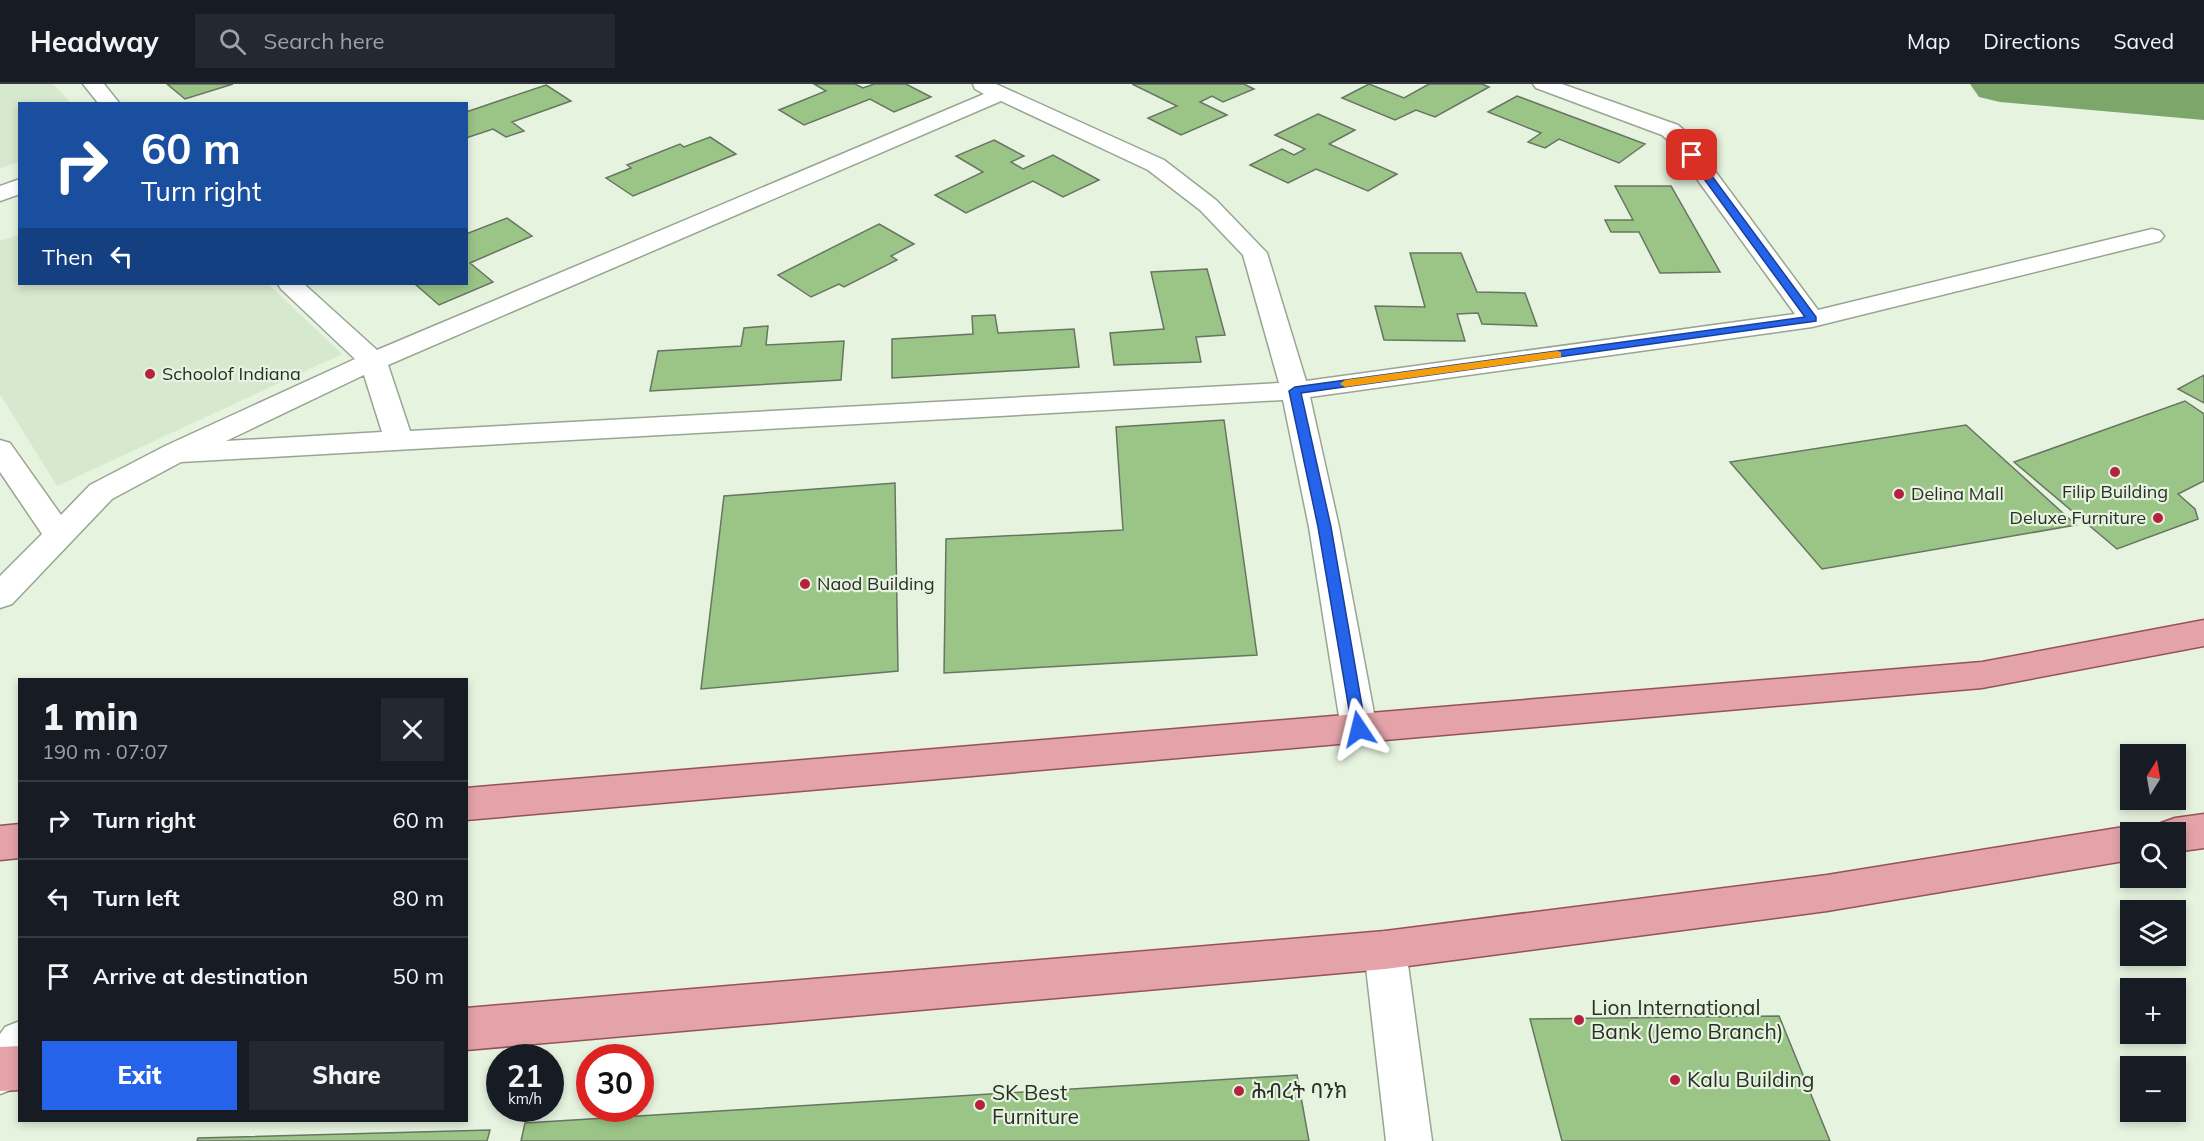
<!DOCTYPE html>
<meta charset="utf-8">
<style>
:root{--surface:#171b24;--page:#242831;--text:#f1f3f6;--muted:#9ea1a6;--line:#363941;--accent:#2563eb}
body{margin:0;font-family:Mulish,"Noto Sans Ethiopic",sans-serif;background:var(--page);color:var(--text);height:100vh;display:flex;flex-direction:column;font-size:22px;white-space:nowrap}
*{box-sizing:border-box;margin:0}
p{font-size:20px;color:var(--muted)}
.icon{flex:none;width:33px;height:33px;fill:none;stroke:currentColor;stroke-width:2;stroke-linecap:round;stroke-linejoin:round}
.map{position:relative;flex:1;overflow:hidden}
.side{position:absolute;left:18px;top:594px;width:450px;height:444px;display:flex;flex-direction:column;background:var(--surface);border-radius:0px;box-shadow:0 3px 9px #0003}
.side>*{flex:none}
.top-card{position:absolute;left:18px;top:18px;width:450px;height:183px;border-radius:0px;box-shadow:0 3px 9px #0003;background:#1a4fa0;color:#fff;overflow:hidden}
.needle{width:39px;rotate:11deg}
.controls{position:absolute;left:2120px;top:660px;display:grid;gap:12px}
.controls a{display:grid;place-items:center;width:66px;height:66px;border-radius:0px;background:var(--surface);box-shadow:0 3px 9px #0003;font-size:30px}
.speed{position:absolute;left:486px;top:960px;display:flex;gap:12px;font-size:30px;font-weight:700;text-align:center}
.speed>*{display:grid;place-content:center;width:78px;height:78px;border-radius:50%;background:var(--surface);box-shadow:0 3px 9px #0003;line-height:1}
.speed small{font-size:15px;font-weight:400}
.speed .limit{border:9px solid #d22;background:#fff;color:#111}
.pin{position:absolute;display:grid;place-items:center;width:51px;height:51px;color:#fff;margin:-26px;border-radius:12px;box-shadow:0 3px 9px #0006}
.me{position:absolute;width:66px;margin:-33px;rotate:350deg;stroke-linejoin:round;filter:drop-shadow(0 0 4px #0008)}
.turn{display:flex;align-items:center;gap:21px;height:126px;padding:0 24px;font-size:27px}
.turn .icon{width:78px;height:78px;stroke-width:2.5}
.turn b{display:block;font-size:42px;line-height:51px}
.then{display:flex;align-items:center;height:57px;padding:0 24px;background:#0003;gap:12px;font-size:22px}
.round{display:grid;place-items:center;flex:none;width:63px;height:63px;border-radius:0px;background:var(--page)}
.headline{display:flex;align-items:center;justify-content:space-between;height:102px;padding:0 24px}
h1{font-size:36px;font-weight:800;line-height:45px}
.cta{display:flex;gap:12px;margin-top:auto;padding:12px 24px}
.cta a{flex:1;height:69px;border-radius:0px;background:var(--accent);color:#fff;font-size:24px;font-weight:800;line-height:69px;text-align:center}
.cta a+a{background:var(--page);color:var(--text)}
ul{padding:0;list-style:none}
li{display:flex;align-items:center;gap:18px;height:78px;padding:0 24px;border-top:2px solid var(--line)}
li div{flex:1}
li b{display:block;font-size:22px}
li em{font-style:normal}
header{display:flex;align-items:center;gap:36px;box-sizing:border-box;height:84px;padding:0 30px;background:var(--surface);border-bottom:2px solid var(--line)}
header strong{font-size:28px}
nav{display:flex;gap:33px;margin-inline-start:auto;font-size:21px}
.search{width:420px;height:54px;background:var(--page);display:flex;align-items:center;gap:15px;box-sizing:border-box;padding:0 21px;border-radius:0px;color:var(--muted);font-size:22px}
.map>svg:first-child{display:block}
.built{fill:#d6e8ce}
.lines{fill:none;stroke-linecap:round;stroke-linejoin:round}
.river{fill:#7ca66a;fill-rule:evenodd}
.building{fill:#9ac587;stroke:#687563;stroke-width:1.5}
.street-casing{stroke:#98a592;stroke-width:3}
.primary-casing{stroke:#965256;stroke-width:3}
.street{fill:#fff;fill-rule:evenodd}
.primary{fill:#e3a3a9;fill-rule:evenodd}
.route{fill:#2563eb;stroke:#184099;stroke-width:1.5}
.slow{fill:#f59e0b}
.poi-dot{fill:#b42240;stroke:#e5f3df;stroke-width:2}
.labels{text-anchor:middle;stroke-width:4.5;stroke-linejoin:round;paint-order:stroke}
.poi-label{font-size:18px;fill:#292e27;stroke:#e5f3df;text-anchor:start}
.near-poi-label{font-size:21px;fill:#292e27;stroke:#e5f3df;text-anchor:start}
</style>
<header>
<strong>Headway</strong>
<div class="search"><svg class="icon" aria-label="search" viewBox="0 0 24 24"><circle cx="10" cy="10" r="6"/><path d="M15 15l6 6"/></svg>Search here</div>
<nav><a>Map</a><a>Directions</a><a>Saved</a></nav>
</header>
<div class="map">
<svg width="2204" height="1057" viewBox="0 0 2204 1057">
<rect width="100%" height="100%" fill="#e5f3df"/>
<path class="built" d="M0 0H53L71 19 20 20 19 78 0 84Z
M19 151 20 200H268L342 270 57 402 0 310V157Z"/>
<g class="lines">
<path class="river" d="M1970 0H2204V36L2000 18 1979 13Z"/>
</g>
<path class="building" d="M167 0H233L185 15Z
M814 0H855L863 4 874 0H906L931 13 894 28 870 15 804 41 779 26 826 7Z
M1132 0H1244L1254 5 1223 18 1212 12 1200 18 1227 31 1181 51 1148 34 1177 22Z
M1369 0 1404 14 1429 0H1482L1489 3 1435 33 1416 26 1395 36 1342 14Z
M546 1 571 17 512 38 524 47 506 53 493 45 466 54V28Z
M1517 12 1645 60 1619 79 1559 55 1545 64 1528 58 1541 49 1488 28Z
M1318 30 1355 46 1329 60 1397 90 1368 107 1316 85 1288 99 1250 81 1282 65 1294 71 1305 65 1275 51Z
M710 53 736 70 633 112 606 94 631 84 627 81 680 60 684 63Z
M994 56 1024 72 1011 78 1023 85 1053 71 1099 96 1063 113 1033 97 966 129 935 111 983 88 956 72Z
M1615 102H1671L1720 188 1660 189 1639 148H1611L1605 136H1633Z
M507 134 532 152 470 179 493 198 439 221 415 200H466V150Z
M879 140 914 160 891 172 897 176 844 203 839 200 811 213 778 191Z
M1410 169H1461L1477 208 1525 209 1537 242 1482 240 1478 229 1457 230 1465 257 1384 256 1375 222 1425 223Z
M1207 185 1225 251 1196 253 1201 278 1114 281 1110 249 1164 245 1151 188Z
M995 231 998 249 1074 245 1079 283 892 294V255L973 250 972 232Z
M768 242 766 261 844 257 841 296 650 307 658 267 741 262 744 244Z
M2204 291V319L2178 305Z
M2185 317 2204 330V397L2178 410 2195 425 2198 435 2117 465 2014 378Z
M1224 336 1257 571 944 589 946 455 1123 446 1116 343Z
M1966 341 2076 441 1822 485 1730 378Z
M895 399 898 587 701 605 724 412Z
M1779 932 1830 1057H1562L1530 935Z
M1297 991 1309 1057H521L525 1039Z
M490 1046 487 1057H197L198 1054Z"/>
<g class="lines">
<g class="street-casing">
<path id="street" d="M83 0H104L120 20H99Z
M973 0H996L1164 76 1216 116 1267 169 1306 297 1795 230 1670 58 1662 51 1536 4 1533 0H1562L1678 41 1686 48 1818 226 2152 145 2160 147 2164 152 2160 157 1812 243 1310 313 1339 443 1377 645 1372 655 1359 659 1346 655 1341 645 1309 443 1283 316 181 378 112 415 12 520 0 524V492L42 450 0 388V356L10 359 61 431 90 401 165 362 355 275 281 205 278 200H304L377 266 984 10 975 5ZM1001 17 1148 86 1200 126 1243 171 1279 299 410 347 388 281ZM364 291 382 348 226 357Z
M20 95V110L0 117V102Z
M1385 847 1400 852 1406 866 1432 1057H1386L1364 866 1370 852Z
M20 937V998L16 1004 0 1010V950L5 943Z"/>
</g>
<g class="primary-casing">
<path id="primary" d="M2204 536V562L1982 604 466 736V704L1982 578Z
M2204 730V764L2175 768V748H2157L2161 739 2175 734Z
M20 740V774L0 776V742Z
M2130 742 2144 748H2130V776L1827 827 1385 885 466 966V924L1385 847 1827 791Z
M20 962V1006L0 1007V963Z"/>
</g>
<use href="#street" class="street"/>
<use href="#primary" class="primary"/>
</g>
<path class="route" d="M1688 69H1695L1816 233V237L1301 309 1331 443 1366 645 1364 649H1353L1318 443 1289 307 1295 303 1805 233 1688 73Z"/>
<path class="slow" d="M1557 267 1561 268V273L1345 303 1340 300 1345 296Z"/>
<g class="poi-dot">
<circle cx="150" cy="290" r="6"/>
<circle cx="2115" cy="388" r="6"/>
<circle cx="1899" cy="410" r="6"/>
<circle cx="2158" cy="434" r="6"/>
<circle cx="805" cy="500" r="6"/>
<circle cx="1579" cy="936" r="6"/>
<circle cx="1675" cy="996" r="6"/>
<circle cx="1239" cy="1007" r="6"/>
<circle cx="980" cy="1021" r="6"/>
</g>
<g class="labels">
<g class="poi-label">
<text x="162" y="296">Schoolof Indiana</text>
<text x="2115" y="414" text-anchor="middle">Filip Building</text>
<text x="1911" y="416">Delina Mall</text>
<text x="2146" y="440" text-anchor="end">Deluxe Furniture</text>
<text x="817" y="506">Naod Building</text>
</g>
<g class="near-poi-label">
<text x="1591" y="931">Lion International<tspan x="1591" dy="24">Bank (Jemo Branch)</tspan></text>
<text x="1687" y="1003">Kalu Building</text>
<text x="1251" y="1014">ሕብረት ባንክ</text>
<text x="992" y="1016">SK Best<tspan x="992" dy="24">Furniture</tspan></text>
</g>
</g>
</svg>
<div class="controls">
<a><svg class="needle" viewBox="-14 -14 28 28"><path d="M0-13l5 13h-10z" fill="#e53935"/><path d="M0 13l5-13h-10z" fill="#9ea1a6"/></svg></a>
<a><svg class="icon" aria-label="search" viewBox="0 0 24 24"><circle cx="10" cy="10" r="6"/><path d="M15 15l6 6"/></svg></a>
<a><svg class="icon" aria-label="layers" viewBox="0 0 24 24"><path d="M12 4l9 5-9 5-9-5zM3 14l9 5 9-5"/></svg></a>
<a>+</a>
<a>−</a>
</div>
<div class="speed"><div>21<small>km/h</small></div><div class="limit">30</div></div>
<div class="pin" style="left:1692px;top:71px;background:#d93025"><svg class="icon" aria-label="arrive" viewBox="0 0 24 24"><path d="M6 21V4h12l-3 4 3 4H6"/></svg></div>
<svg class="me" style="left:1359px;top:645px" viewBox="-20 -20 40 40"><path d="M0-17L14 15 0 8-14 15z" fill="#2563eb" stroke="#fff" stroke-width="4"/></svg>
<div class="top-card">
<div class="turn"><svg class="icon" aria-label="right" viewBox="0 0 24 24"><path d="M7 20v-9h11M14 6l5 5-5 5"/></svg><div><b>60 m</b>Turn right</div></div>
<div class="then">Then<svg class="icon" aria-label="left" viewBox="0 0 24 24"><path d="M17 20v-9H6M10 6l-5 5 5 5"/></svg></div>
</div>
<section class="side">
<div class="headline"><div><h1>1 min</h1><p>190 m · 07:07</p></div><a class="round"><svg class="icon" aria-label="close" viewBox="0 0 24 24"><path d="M6 6l12 12M18 6L6 18"/></svg></a></div>
<ul>
<li><svg class="icon" aria-label="right" viewBox="0 0 24 24"><path d="M7 20v-9h11M14 6l5 5-5 5"/></svg><div><b>Turn right</b></div><em>60 m</em></li>
<li><svg class="icon" aria-label="left" viewBox="0 0 24 24"><path d="M17 20v-9H6M10 6l-5 5 5 5"/></svg><div><b>Turn left</b></div><em>80 m</em></li>
<li><svg class="icon" aria-label="arrive" viewBox="0 0 24 24"><path d="M6 21V4h12l-3 4 3 4H6"/></svg><div><b>Arrive at destination</b></div><em>50 m</em></li>
</ul>
<div class="cta"><a>Exit</a><a>Share</a></div>
</section>
</div>
